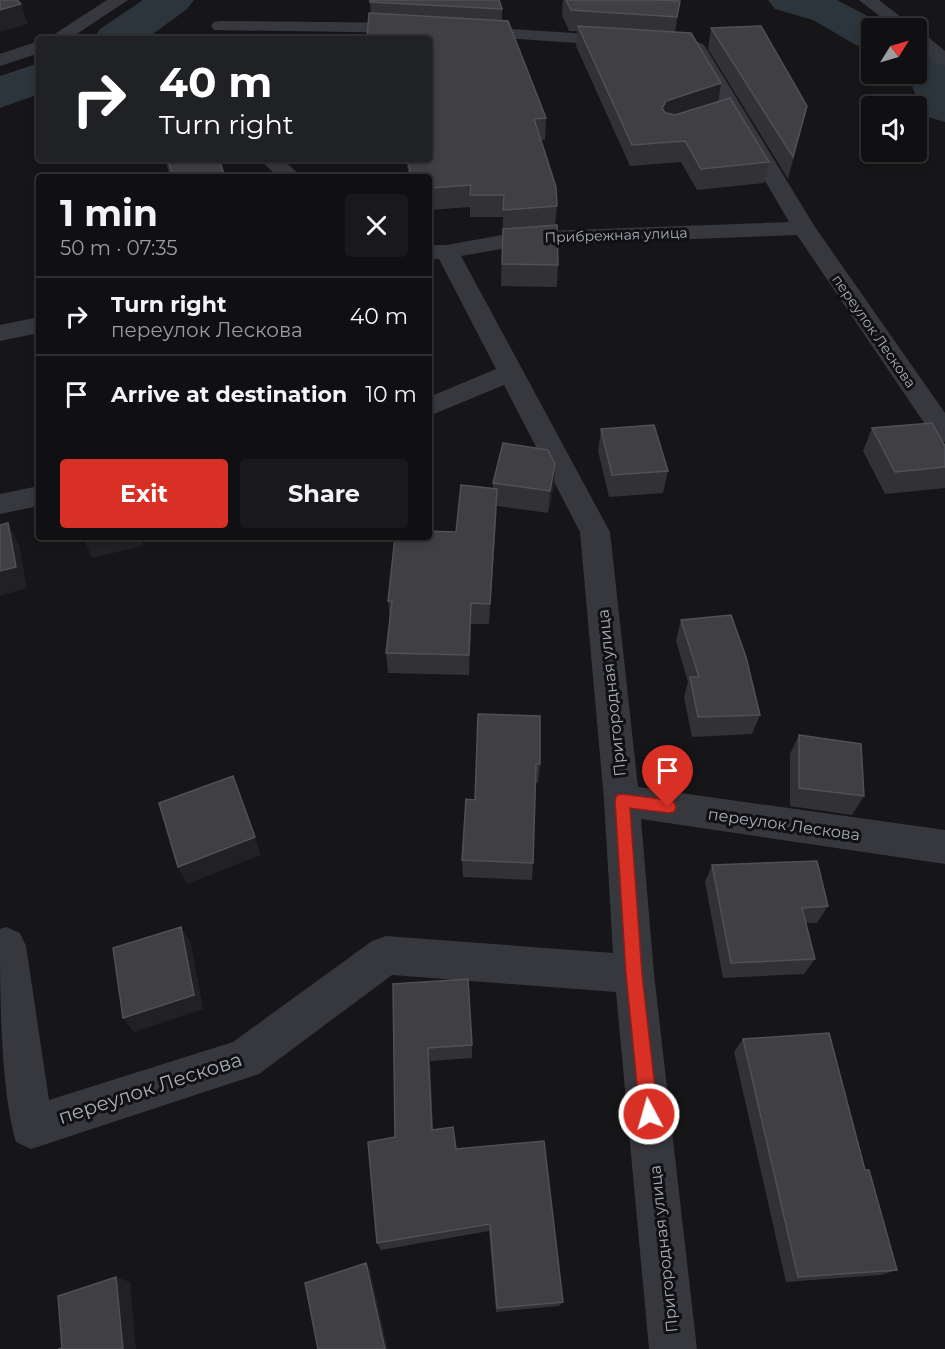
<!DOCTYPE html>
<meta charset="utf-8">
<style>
:root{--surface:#101012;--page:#19191b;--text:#f1f3f6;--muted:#9c9d9f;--line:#303032;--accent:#d93025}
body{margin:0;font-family:Montserrat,sans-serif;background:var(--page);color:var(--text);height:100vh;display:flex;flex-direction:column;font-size:22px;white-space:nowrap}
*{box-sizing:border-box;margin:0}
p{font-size:20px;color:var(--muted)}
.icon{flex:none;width:33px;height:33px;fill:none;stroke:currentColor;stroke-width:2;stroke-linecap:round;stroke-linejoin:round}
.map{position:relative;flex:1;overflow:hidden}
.side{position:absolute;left:36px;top:174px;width:396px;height:366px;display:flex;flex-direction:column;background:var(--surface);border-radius:6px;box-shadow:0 3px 9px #0003,0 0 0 2px var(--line)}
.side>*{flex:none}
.banner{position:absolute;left:36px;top:36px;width:396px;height:126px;border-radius:6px;box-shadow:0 3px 9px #0003,0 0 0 2px var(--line);background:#202124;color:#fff;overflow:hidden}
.needle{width:39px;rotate:53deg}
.fabs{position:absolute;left:861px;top:18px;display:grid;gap:12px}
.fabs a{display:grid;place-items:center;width:66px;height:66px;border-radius:6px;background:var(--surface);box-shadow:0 3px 9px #0003,0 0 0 2px var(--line);font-size:30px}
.pin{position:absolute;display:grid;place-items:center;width:51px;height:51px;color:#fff;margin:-62px -26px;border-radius:50% 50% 50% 0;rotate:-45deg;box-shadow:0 0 6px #0007}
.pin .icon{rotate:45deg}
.me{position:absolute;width:66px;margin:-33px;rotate:354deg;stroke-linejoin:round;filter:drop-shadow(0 0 4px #0008)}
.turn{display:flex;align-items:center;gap:21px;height:126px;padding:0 24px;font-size:27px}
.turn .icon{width:78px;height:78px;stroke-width:2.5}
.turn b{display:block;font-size:42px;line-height:51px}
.round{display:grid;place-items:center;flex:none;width:63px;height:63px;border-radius:6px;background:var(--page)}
.head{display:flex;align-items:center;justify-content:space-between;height:102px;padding:0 24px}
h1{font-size:36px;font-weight:700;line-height:45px}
.cta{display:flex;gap:12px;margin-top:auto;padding:12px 24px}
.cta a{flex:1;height:69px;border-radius:6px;background:var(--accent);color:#fff;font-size:24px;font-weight:700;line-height:69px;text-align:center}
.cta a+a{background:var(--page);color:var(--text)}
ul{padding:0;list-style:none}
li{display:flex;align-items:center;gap:18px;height:78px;padding:0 24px;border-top:2px solid var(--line)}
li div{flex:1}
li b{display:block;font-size:22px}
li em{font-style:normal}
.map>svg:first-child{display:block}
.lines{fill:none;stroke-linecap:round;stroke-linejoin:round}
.river{fill:#2c353c;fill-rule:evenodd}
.minor{fill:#37383d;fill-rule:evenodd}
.wall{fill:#323236}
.shaded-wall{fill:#212124}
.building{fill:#3f3f44;stroke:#4f5156;stroke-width:1.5}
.route{fill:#d93025;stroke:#8d1f18;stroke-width:1.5}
.labels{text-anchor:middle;stroke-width:6;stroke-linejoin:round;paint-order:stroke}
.far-street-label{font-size:14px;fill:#a8adb8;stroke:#111113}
.street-label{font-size:16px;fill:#a8adb8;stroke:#111113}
.near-street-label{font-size:20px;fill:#a8adb8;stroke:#111113}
</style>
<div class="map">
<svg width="945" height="1349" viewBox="0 0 945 1349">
<rect width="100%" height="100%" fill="#161618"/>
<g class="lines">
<path class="river" d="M143 0H194L187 9 146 39H93L100 29Z
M768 0H837L890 28H872V48L856 45 813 20 775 9Z
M916 47 945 58V122L928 117 920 107 908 75 905 74H916Z
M39 63V94L0 108V76Z"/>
<path class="minor" d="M107 0H128L69 39H47Z
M859 0H879L915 28H895Z
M220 21 414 23 420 24 423 28 420 32 414 33 214 30 211 26 214 22Z
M468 26 620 36 626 37 629 41 626 45 620 46 462 35 459 31 462 27Z
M916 31 922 32 945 51V66L938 64 916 46Z
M39 41V53L0 66V54Z
M697 42 703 44 706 48 815 227 945 413V442L935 439 797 235 518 246 461 256 610 532 638 787 945 830V864L641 819 654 974 697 1349H649L616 992 392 975 259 1074 31 1149 16 1142C0 1087 0 991 0 929L6 927 20 933 26 946 49 1100 233 1042 372 941 386 936 613 953 604 800 580 532 504 385 429 416V397L496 369 439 259H429V245H447L518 232 789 222 688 48 691 44Z
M259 159H282L302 177H278Z
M39 317V333L0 341V325Z
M39 486V506L0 514V494Z"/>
</g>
<path class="wall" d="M563 0H660L680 1 675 32 718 102 769 162 764 183 697 190 681 162 630 166 576 46 577 31H569L562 15Z
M370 2 502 9V20L546 118 545 140H541L557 206 555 225 558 265 557 287 501 286 503 217H470V207L429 210V177H409L406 159H429V39L371 13Z
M711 28 807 106 788 179 708 49Z
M165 159H219L225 177H170Z
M872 428 945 446V488L885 494 863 451Z
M601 429 668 471 663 493 609 497 598 451Z
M555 464 554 486 548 513 497 506 489 624H471L469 675 388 673 386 653 390 620 388 601 456 532 493 488V483Z
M681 620 760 715 752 734 692 737 684 697 688 682 676 641Z
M478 714 540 764 538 783H535L533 863 532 880 463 877 462 860 475 800Z
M799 735 864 796 852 815 790 806V754Z
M712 865 828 906 817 923H806L815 959 804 974 723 978 705 882Z
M393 984 472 1045V1058L430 1061 433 1130 456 1149 563 1302 559 1306 496 1312 489 1231 381 1250 377 1243 395 1137Z
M743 1039 897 1270 881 1275 786 1282 734 1052Z"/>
<path class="shaded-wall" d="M21 4 28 24 0 32V10Z
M721 83 718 104 663 122 662 109 666 101Z
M555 464 554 486 548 513 550 491Z
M497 489V510L489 624 490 604Z
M8 523 19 545 27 588 0 596V571Z
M83 537H141L143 546 92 558Z
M471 603V624L469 675V655Z
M233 776 261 855 187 884 178 867Z
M181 927 191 943 203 1009 134 1032 123 1018Z
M428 1048 430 1061 433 1141 432 1130Z
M366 1263 370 1269 388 1349H385Z
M116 1277 130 1282 136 1349H123Z"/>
<path class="building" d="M0 0H17L21 4 0 10Z
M370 0H499L502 9 370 2Z
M566 0H660L680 1 677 17 571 10Z
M369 13 508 21 546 118 534 119 556 187 557 206 503 210 504 195H470L471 185 429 188V177H411L408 159H429V39H367Z
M578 26 691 33 721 83 666 101 662 109 666 113 675 115 730 98 769 162 701 169 685 141 632 145Z
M761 26 807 106 793 157 711 28Z
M167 159H219L225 177H174Z
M557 225 558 265 502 264 503 229Z
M932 423 945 446V467L895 472 872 428Z
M654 425 668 471 612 475 601 429Z
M503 443 548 450 555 464 550 491 493 483Z
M461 485 497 489 490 604 471 603 469 655 386 653 392 601H388L395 537H429V531L456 532Z
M8 523 16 567 0 571V525Z
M731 615 746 657 760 715 698 717 690 677H699L681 620Z
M478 714 540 716V764H536L533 863 462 860 466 799 475 800Z
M799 735 861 744 864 796 799 788Z
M233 776 255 837 178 867 159 803Z
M817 861 828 906 802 908 815 959 731 963 712 865Z
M181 927 194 995 123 1018 113 948Z
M468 979 472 1045 428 1048 432 1130 453 1127 456 1149 544 1141 563 1302 497 1308 490 1224 377 1243 368 1142 395 1137 393 984Z
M829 1033 865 1170H869L897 1270 798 1277 743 1039Z
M366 1263 385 1349H318L305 1283Z
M116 1277 123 1349H58L62 1348 58 1296Z"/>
<path class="route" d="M622 794 668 800 674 802 676 807 674 812 668 813 630 808 642 974 658 1114 655 1121 649 1123 642 1121 640 1114 626 974 615 800 617 795Z"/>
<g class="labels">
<g class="far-street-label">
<text transform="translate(616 235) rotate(-2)" y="5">Прибрежная улица</text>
<text transform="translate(874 331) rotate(55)" y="5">переулок Лескова</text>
</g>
<g class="street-label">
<text transform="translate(611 693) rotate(-96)" y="6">Пригородная улица</text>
<text transform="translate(784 824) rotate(8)" y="6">переулок Лескова</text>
<text transform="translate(663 1249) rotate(-96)" y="6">Пригородная улица</text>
</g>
<g class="near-street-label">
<text transform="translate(150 1088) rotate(-18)" y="7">переулок Лескова</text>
</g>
</g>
</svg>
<div class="fabs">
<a><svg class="needle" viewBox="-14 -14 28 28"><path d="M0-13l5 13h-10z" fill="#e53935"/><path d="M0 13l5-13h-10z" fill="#9c9d9f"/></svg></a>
<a><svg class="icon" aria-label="sound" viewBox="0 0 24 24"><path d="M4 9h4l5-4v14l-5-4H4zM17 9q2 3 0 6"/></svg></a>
</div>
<div class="pin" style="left:668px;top:807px;background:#d93025"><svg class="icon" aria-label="arrive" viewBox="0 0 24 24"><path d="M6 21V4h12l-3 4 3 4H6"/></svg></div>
<svg class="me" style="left:649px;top:1114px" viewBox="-20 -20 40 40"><circle r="17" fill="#d93025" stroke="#fff" stroke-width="3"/><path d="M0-11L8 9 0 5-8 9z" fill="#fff"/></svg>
<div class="banner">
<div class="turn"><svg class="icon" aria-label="right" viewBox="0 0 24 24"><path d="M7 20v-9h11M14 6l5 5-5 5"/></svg><div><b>40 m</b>Turn right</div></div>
</div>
<section class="side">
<div class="head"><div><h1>1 min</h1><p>50 m · 07:35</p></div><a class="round"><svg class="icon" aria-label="close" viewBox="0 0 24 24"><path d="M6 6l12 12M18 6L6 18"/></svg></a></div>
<ul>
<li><svg class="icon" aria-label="right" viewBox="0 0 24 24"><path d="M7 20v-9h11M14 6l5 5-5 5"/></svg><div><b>Turn right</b><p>переулок Лескова</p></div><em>40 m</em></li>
<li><svg class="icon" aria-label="arrive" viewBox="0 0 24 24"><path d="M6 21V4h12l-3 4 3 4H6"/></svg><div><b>Arrive at destination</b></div><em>10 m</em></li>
</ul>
<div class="cta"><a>Exit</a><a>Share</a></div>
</section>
</div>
